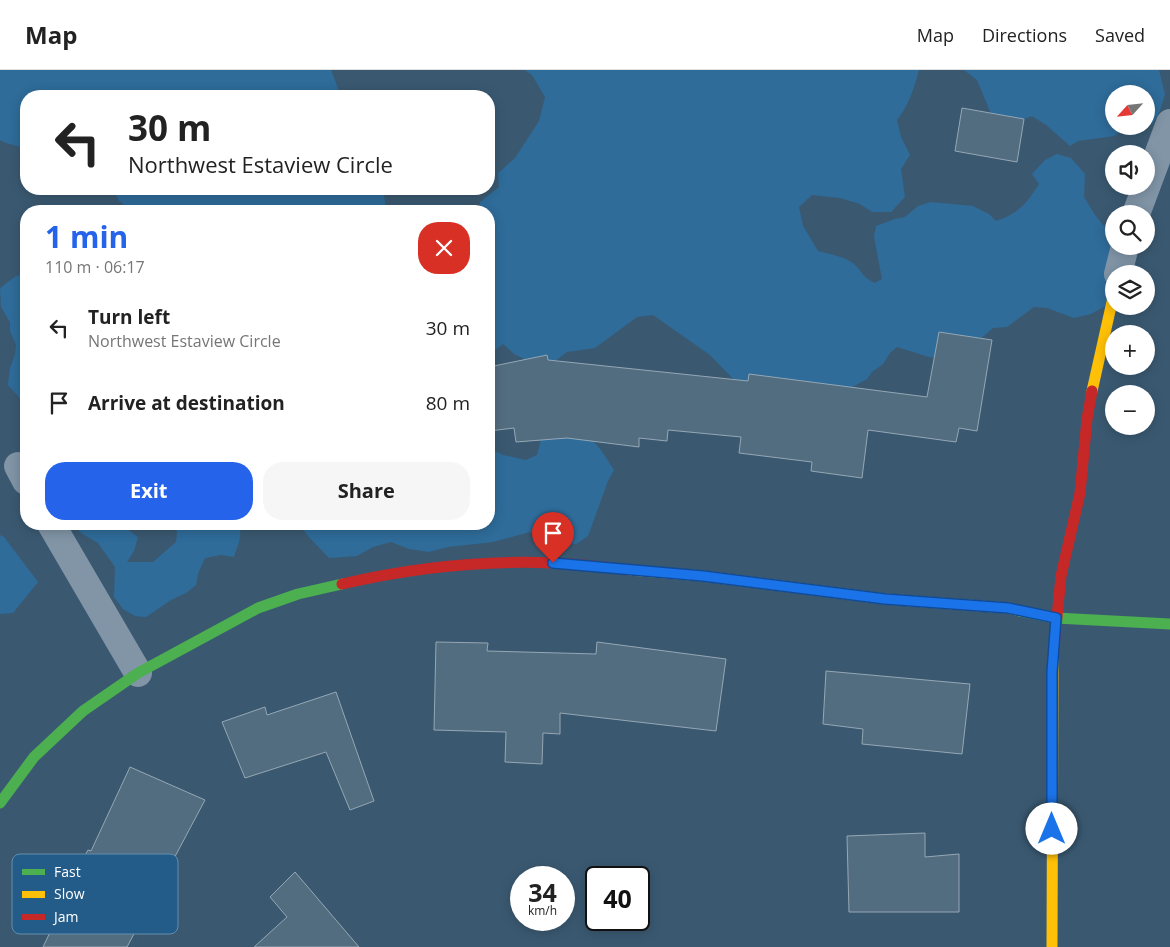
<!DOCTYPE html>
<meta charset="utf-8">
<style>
:root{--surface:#fff;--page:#f6f6f6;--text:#222;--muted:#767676;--line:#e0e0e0;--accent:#2563eb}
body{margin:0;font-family:"Open Sans",sans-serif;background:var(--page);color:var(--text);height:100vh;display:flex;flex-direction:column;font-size:19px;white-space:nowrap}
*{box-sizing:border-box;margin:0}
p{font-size:16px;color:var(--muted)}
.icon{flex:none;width:28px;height:28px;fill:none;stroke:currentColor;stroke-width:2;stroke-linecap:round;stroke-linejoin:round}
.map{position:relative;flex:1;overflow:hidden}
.panel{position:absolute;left:20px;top:135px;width:475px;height:325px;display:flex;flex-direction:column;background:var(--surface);border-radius:20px;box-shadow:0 2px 12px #0003}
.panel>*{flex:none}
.guide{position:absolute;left:20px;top:20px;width:475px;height:105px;border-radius:20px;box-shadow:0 2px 12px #0003;background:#fff;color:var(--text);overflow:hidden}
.needle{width:32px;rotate:243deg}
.controls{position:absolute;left:1105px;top:15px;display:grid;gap:10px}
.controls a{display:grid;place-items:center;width:50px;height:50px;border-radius:50%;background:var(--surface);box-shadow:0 2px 12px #0003;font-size:25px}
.speed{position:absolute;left:510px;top:796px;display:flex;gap:10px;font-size:25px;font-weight:700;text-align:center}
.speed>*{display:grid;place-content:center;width:65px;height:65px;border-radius:50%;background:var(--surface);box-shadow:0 2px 12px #0003;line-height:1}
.speed small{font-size:12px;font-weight:400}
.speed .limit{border:2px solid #111;border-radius:8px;background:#fff;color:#111}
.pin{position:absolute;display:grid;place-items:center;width:42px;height:42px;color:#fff;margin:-51px -21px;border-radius:50% 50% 50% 0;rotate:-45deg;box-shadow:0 0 5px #0007}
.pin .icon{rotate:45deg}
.me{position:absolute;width:55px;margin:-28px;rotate:0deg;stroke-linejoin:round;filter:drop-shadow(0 0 4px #0008)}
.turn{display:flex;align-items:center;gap:18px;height:105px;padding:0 25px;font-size:22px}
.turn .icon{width:65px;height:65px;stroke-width:2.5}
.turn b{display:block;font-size:35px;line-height:42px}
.round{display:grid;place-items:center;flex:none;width:52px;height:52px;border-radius:20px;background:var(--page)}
.overview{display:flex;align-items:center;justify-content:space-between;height:85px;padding:0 25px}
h1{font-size:30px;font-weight:700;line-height:38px;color:var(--accent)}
.button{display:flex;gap:10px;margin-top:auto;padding:10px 25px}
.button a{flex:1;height:58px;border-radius:20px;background:var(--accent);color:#fff;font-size:20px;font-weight:700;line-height:58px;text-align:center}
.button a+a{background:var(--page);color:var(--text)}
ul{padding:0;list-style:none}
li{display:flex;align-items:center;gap:15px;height:75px;padding:0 25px}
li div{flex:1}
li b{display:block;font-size:19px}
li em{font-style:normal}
header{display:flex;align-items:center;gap:30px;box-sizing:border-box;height:70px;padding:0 25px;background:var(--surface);border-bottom:1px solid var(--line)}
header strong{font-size:24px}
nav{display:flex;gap:28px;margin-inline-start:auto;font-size:18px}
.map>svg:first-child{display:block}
.green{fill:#2f6c9a;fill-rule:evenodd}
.building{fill:#536d80;stroke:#95a7b4}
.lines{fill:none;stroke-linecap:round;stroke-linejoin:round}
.street{stroke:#8195a7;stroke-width:28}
.fast{stroke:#4caf50;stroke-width:11}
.slow{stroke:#ffc107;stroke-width:11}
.jam{stroke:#c62828;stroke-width:11}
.route-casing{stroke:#114b97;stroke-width:12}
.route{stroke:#1a73e8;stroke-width:9}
.key{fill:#235c88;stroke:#658dac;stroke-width:1}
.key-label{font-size:14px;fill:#fff}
</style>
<header>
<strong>Map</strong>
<nav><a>Map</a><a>Directions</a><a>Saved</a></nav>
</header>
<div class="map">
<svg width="1170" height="877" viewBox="0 0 1170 877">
<rect width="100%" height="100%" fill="#3a5971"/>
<path class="green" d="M0 0H331L341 26H26V80C19 75 8 75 0 70Z
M525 0H919C914 18 909 35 897 50L901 67 910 85 901 99 905 127 891 142H872L860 134 840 128 812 125 799 137 803 156 818 181C829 184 847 187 855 195 865 205 861 206 875 213L882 209 874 167 876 156 895 149 905 147 918 136 931 132 973 136 989 144 996 151C1018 144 1027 133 1039 114L1032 104 1045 90 1057 84 1071 88 1085 104 1084 127 1095 145 1108 161 1110 174 1125 200 1114 231 1091 244 1074 248 1047 238 1034 237 1007 257 993 258 971 277 948 289 929 287 897 277 890 283 883 294 872 302 867 309 843 322 738 314 710 285 653 245 637 247 595 278 567 282 545 299 514 284 503 274 489 285V141H480V132L499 117 498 103 515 88 539 51 545 27 532 5Z
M964 0H1159L1165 24 1160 41 1153 53 1136 61 1124 60 1114 66 1078 71 1070 76 1046 55 1032 46 1014 53 992 46 977 10ZM1114 24H1146V56H1114Z
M113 119H383L386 138 389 141H133L119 131Z
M26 204V349L24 333 8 315 10 298 15 284 16 275 10 261V252L1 237 0 218 16 206Z
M577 353 601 380 614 400 608 411 588 466 576 474 552 472 530 462 493 472 448 477 429 482 409 479 391 472 373 477 357 486 329 488 308 466 299 454H489V378L503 385 526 390 537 385 543 362Z
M73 454H122L123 456 138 467 134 481 127 492H153L176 472 177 463 175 454H238C244 464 237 477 234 487L221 485 205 488 198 504 196 515 186 523 171 530 146 547 135 546 123 539 114 527 115 497 98 473 81 463Z
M0 465 4 467 38 512 13 543 0 544Z"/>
<path class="building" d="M962 38 1024 49 1017 92 955 81Z
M939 262 992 270 977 361 959 358 956 372 868 360 862 408 811 401 812 392 739 383 741 367 668 360 667 371 639 368V377L567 368 516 372 514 358 489 361V297L547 285 548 290 748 311 749 304 927 327Z
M436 572 488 573 487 581 596 584 597 572 726 589 716 661 560 643V664L543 663 542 694 505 692 506 662 434 660Z
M826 601 970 614 962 684 862 674 863 659 823 654Z
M336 622 374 731 350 740 326 682 245 708 222 652 265 637 267 645Z
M130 697 205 730 127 877H43L66 829 62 827 88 780 91 781Z
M925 763V787L959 784V842H849L847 766Z
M295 802 359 877H254L287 847 270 827Z"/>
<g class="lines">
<path class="street" d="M1136 144 1170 53
M1118 204 1125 176
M18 396 26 411
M51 454 138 603"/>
<path class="fast" d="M1020 541 1056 548 1170 554
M0 733 34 687 83 641 138 603 258 538 298 524 342 514"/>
<path class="slow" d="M1092 321 1114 223
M629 500 703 506 885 529 1008 538 1020 541
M1052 877 1053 588"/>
<path class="jam" d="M342 514C411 498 483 490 553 493 579 494 604 497 629 500
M1053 588 1061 506 1080 423 1087 349 1092 321"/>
</g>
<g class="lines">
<g class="route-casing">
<path id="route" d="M553 493 703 506 885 529 1008 538 1056 548 1052 602V759"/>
</g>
<use href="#route" class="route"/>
</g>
<rect x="12" y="784" width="166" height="80" rx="8" class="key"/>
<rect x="22" y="799" width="23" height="6" fill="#4caf50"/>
<rect x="22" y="821" width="23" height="7" fill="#ffc107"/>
<rect x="22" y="844" width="23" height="6" fill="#c62828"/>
<g class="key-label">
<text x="54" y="807">Fast</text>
<text x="54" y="829">Slow</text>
<text x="54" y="852">Jam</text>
</g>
</svg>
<div class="controls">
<a><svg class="needle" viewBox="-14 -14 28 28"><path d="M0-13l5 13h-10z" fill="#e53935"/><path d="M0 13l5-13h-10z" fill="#767676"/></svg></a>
<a><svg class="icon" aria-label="sound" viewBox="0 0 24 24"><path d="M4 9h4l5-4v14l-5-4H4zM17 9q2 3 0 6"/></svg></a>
<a><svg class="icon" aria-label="search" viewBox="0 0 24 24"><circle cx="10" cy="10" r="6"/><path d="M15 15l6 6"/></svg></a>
<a><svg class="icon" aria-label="layers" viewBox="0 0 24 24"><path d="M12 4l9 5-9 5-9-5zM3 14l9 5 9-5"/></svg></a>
<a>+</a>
<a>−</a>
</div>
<div class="speed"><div>34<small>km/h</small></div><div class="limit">40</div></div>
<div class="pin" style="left:553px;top:493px;background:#d93025"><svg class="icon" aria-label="arrive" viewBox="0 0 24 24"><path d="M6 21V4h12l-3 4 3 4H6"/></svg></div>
<svg class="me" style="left:1052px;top:759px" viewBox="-20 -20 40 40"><circle r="19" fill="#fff"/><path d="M0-13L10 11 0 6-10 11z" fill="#1a73e8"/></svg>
<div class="guide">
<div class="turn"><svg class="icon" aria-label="left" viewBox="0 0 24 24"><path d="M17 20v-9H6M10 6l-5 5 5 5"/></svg><div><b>30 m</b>Northwest Estaview Circle</div></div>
</div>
<section class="panel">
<div class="overview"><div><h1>1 min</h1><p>110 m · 06:17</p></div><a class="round" style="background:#d93025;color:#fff"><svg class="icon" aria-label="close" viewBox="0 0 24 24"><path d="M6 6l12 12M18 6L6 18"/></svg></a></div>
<ul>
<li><svg class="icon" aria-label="left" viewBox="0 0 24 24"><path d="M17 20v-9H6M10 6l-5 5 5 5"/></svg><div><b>Turn left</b><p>Northwest Estaview Circle</p></div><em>30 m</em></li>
<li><svg class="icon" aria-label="arrive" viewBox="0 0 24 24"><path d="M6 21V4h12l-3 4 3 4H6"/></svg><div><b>Arrive at destination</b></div><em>80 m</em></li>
</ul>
<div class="button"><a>Exit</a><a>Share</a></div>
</section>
</div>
